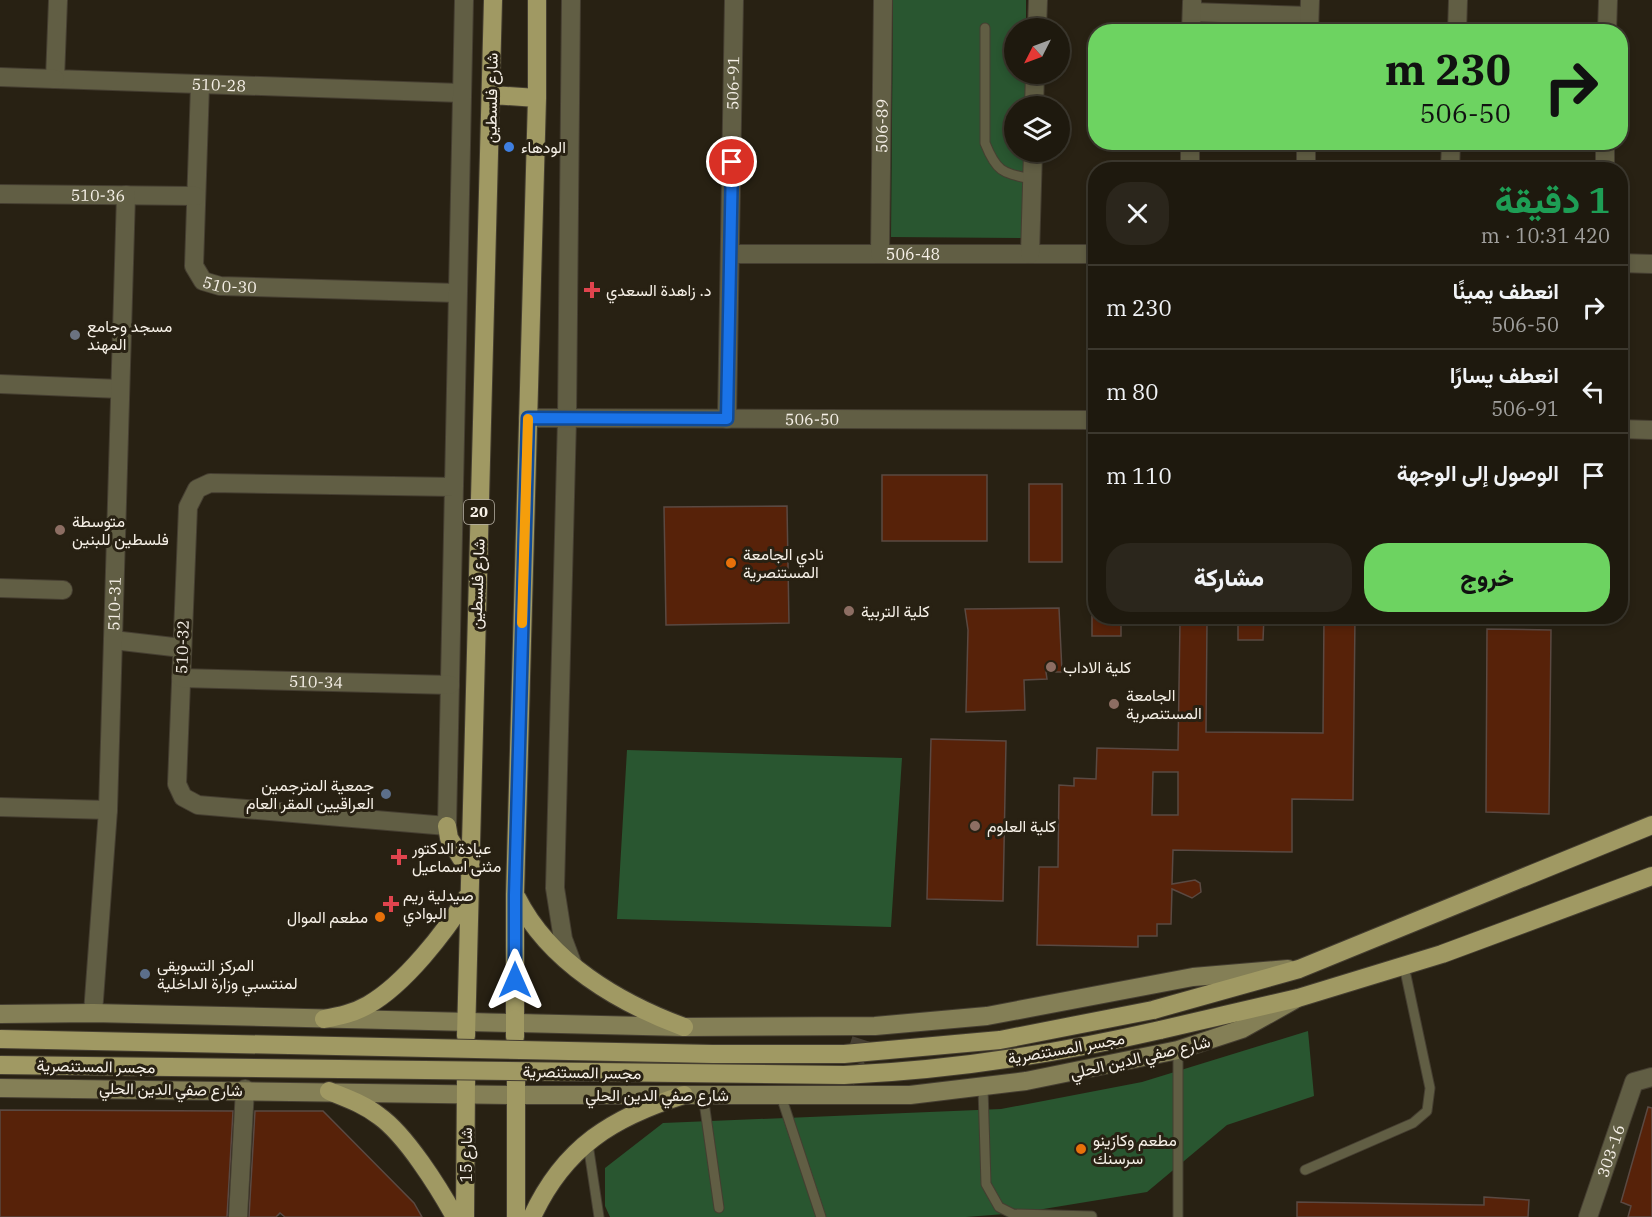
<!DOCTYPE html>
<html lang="ar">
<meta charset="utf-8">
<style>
:root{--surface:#1e190e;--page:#2b261c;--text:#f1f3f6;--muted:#a1a09e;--line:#3c382e;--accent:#6dd361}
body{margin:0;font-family:"IBM Plex Serif",Vazirmatn,serif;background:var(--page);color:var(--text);direction:rtl;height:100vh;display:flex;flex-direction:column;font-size:22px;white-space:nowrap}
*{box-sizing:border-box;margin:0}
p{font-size:20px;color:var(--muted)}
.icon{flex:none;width:33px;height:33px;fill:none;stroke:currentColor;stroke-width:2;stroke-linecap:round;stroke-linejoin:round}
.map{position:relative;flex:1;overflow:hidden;direction:ltr}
.details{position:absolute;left:1088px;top:162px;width:540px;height:462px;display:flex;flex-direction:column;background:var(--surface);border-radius:24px;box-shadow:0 3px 9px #0003,0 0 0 2px var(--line);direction:rtl}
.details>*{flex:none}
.top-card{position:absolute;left:1088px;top:24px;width:540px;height:126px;border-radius:24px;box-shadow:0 3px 9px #0003,0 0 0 2px var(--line);direction:rtl;background:#6dd361;color:#111;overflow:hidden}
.needle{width:39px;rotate:228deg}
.buttons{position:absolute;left:1004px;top:18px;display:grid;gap:12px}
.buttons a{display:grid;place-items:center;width:66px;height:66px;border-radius:50%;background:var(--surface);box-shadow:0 3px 9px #0003,0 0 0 2px var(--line);font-size:30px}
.pin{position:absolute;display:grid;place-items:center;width:51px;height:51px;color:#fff;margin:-26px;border:3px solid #fff;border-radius:50%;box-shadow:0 2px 6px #0007}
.me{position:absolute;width:66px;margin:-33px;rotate:0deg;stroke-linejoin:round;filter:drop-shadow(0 0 4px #0008)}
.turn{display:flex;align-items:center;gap:21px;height:126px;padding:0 18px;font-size:27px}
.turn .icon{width:78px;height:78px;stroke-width:2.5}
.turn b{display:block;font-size:42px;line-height:51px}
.round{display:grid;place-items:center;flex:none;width:63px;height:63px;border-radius:24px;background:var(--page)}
.headline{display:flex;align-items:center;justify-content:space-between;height:102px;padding:0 18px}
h1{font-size:36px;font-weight:800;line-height:45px;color:#1e9e55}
.primary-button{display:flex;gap:12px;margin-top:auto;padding:12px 18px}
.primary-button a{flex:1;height:69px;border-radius:24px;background:var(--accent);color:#111;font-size:24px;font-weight:800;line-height:69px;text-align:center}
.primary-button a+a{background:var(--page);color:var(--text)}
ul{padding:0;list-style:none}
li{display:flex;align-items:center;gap:18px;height:84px;padding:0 18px;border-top:2px solid var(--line)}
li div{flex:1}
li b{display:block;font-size:22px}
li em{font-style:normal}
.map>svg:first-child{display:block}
.green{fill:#295630}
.building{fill:#572209;stroke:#5a4942;stroke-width:1.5;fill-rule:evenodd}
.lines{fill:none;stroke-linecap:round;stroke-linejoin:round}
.secondary-tunnel{stroke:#474033;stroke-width:18;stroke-dasharray:18 9;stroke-linecap:butt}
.lane-casing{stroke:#453e31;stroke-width:11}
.street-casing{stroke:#453e31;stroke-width:20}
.secondary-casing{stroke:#453e31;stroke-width:20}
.primary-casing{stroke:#453e31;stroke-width:20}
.lane{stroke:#615e44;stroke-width:9}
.street{stroke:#615e44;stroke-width:18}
.secondary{stroke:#847f56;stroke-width:18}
.primary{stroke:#a09963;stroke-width:18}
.primary-bridge-casing{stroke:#453e31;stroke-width:20;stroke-linecap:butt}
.primary-bridge{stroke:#a09963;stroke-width:18}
.route-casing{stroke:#114b97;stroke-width:15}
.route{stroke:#1a73e8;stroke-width:10}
.slow{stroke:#f59e0b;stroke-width:10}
.shop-dot{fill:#3f7fe0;stroke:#282113;stroke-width:2}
.health-dot{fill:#e0444e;stroke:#282113;stroke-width:2}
.worship-dot{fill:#6b7280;stroke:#282113;stroke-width:2}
.education-dot{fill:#8d6e63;stroke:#282113;stroke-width:2}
.food-dot{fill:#e8710a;stroke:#282113;stroke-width:2}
.service-dot{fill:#5c6f8a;stroke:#282113;stroke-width:2}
.labels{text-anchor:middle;stroke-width:6;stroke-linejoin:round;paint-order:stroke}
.shield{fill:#282113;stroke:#b8b2a7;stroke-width:1.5}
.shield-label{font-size:15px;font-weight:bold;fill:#f6f0e7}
.street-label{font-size:16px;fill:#f6f0e7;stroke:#282113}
.poi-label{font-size:16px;fill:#f6f0e7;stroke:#282113;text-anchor:start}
</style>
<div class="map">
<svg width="1652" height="1217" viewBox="0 0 1652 1217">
<rect width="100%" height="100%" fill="#282113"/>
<path class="green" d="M893 0H1026V28H1014V74H1025V106H1014V152H1024L1022 238 891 237Z
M627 750 902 758 891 927 617 919Z
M1308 1031 1314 1096 1227 1125 1147 1192 1019 1213 966 1217H610L605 1206V1168L663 1123 1001 1109 1142 1082Z"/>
<path class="building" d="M882 475H987V541H882Z
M1029 484H1062V562H1029Z
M787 506 789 623 666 625 664 507Z
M1059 608 1062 672H1046L1047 679 1024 680 1025 710 966 712 968 630 965 609Z
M1092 616H1121V636H1092Z
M1238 616H1264L1263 640H1238Z
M1324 616H1355L1353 800 1292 799V852L1173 850 1172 884 1195 880 1200 883 1201 892 1192 898 1172 889 1171 924H1157V936H1138V947L1037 945 1039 867H1058L1059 785 1074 786V778L1096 779 1097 748 1178 750 1180 622H1207L1206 732 1323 733ZM1153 772H1178V815H1152Z
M1487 629 1551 630 1549 814 1486 812Z
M931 739 1006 741 1003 901 927 899Z
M1648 1107 1652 1108V1217H1628L1631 1206 1621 1202Z
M0 1110 233 1111 227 1217H0Z
M255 1111H323L414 1203 422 1217H285L280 1213 276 1217H249Z
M1484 1197 1529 1200 1528 1217H1297V1202L1484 1205Z"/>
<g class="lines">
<path class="secondary-tunnel" d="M861 1039 854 1061 862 1083"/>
<g class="lane-casing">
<path id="lane" d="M985 28V143C997 173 1003 173 1032 179
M1178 1050V1217
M983 1088 986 1184 999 1207 1013 1214 1092 1216
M703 1095 719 1208
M781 1096 821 1217
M588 1144 599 1217
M1305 1170 1413 1123 1427 1111 1430 1088 1404 966"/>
</g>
<g class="street-casing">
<g id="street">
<path id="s1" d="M58 0 55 79 461 93"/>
<path d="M571 0 567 419 555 888 563 939 572 963"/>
<path d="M1192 12 1309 16"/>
<path d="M1037 28 1038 0"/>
<path d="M1191 32 1192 2"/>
<path d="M1309 32 1310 0"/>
<path d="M1457 32 1458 0"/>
<path d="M1607 32 1608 0"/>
<path d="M0 77 55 79"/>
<path id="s2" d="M200 85 194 266 203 281 220 286 457 293"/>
<path d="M1034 106 1035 74"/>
<path d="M1190 170V142"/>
<path d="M1306 170V142"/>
<path d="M1450 170 1451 142"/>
<path d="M1605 170V142"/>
<path id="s3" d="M0 194 196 196"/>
<path id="s4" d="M730 254H1095"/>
<path id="s5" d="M880 254 883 0"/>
<path d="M1030 254 1033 152"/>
<path d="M1620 263 1652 264"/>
<path d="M0 384 120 389"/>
<path id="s6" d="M528 418 1095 420"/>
<path id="s7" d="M727 419 734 0"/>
<path d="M1620 429 1652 430"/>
<path d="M454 487 210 483 197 489 188 507 177 784 183 797 198 805 447 826 464 0"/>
<path d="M0 588 63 590"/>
<path d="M113 640 182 648"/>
<path id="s8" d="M181 678 450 685"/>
<path d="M0 807 108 810"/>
<path id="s9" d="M93 1013 108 810 126 195"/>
<path d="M238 1217 245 1089"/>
<path id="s10" d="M1588 1217 1634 1082 1652 1077"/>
</g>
</g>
<g class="secondary-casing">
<path id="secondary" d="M0 1014 93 1013 684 1027 875 1026 987 1016 1193 977 1288 969
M0 1088 516 1095H910L1026 1081 1178 1050 1242 1029 1294 1000"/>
</g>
<g class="primary-casing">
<path id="primary" d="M492 95 537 98
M447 826 449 838 469 871
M517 898C549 962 619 1003 684 1027
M1153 1010 1299 969 1652 825
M324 1019C340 1016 354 1013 368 1005 405 984 445 932 467 897
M1160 1030 1298 998 1442 954 1652 876
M466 1036 493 0
M515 1037V895L537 98V0
M516 1080V1217
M329 1091C346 1098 364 1104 379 1116 406 1135 439 1188 455 1217
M465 1217 466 1080
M532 1217C564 1147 613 1117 684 1095"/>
</g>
<use href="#lane" class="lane"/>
<use href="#street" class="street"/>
<use href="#secondary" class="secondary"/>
<use href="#primary" class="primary"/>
<g class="primary-bridge-casing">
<path id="primary-bridge" d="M0 1039 713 1054H844L1000 1040 1153 1010
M0 1065 844 1075C950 1070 1056 1054 1160 1030"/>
</g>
<use href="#primary-bridge" class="primary-bridge"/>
</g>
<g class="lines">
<g class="route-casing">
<path id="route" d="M515 980V895L528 418 727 419 732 162"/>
</g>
<use href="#route" class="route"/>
<path class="slow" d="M522 623 528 419"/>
</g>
<circle class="shop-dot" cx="509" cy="147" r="6"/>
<g class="health-dot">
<path d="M589 281h6v6h6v6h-6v6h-6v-6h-6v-6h6z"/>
<path d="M396 848h6v6h6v6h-6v6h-6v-6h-6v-6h6z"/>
<path d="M388 895h6v6h6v6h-6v6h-6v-6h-6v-6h6z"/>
</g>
<circle class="worship-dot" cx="75" cy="335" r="6"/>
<g class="education-dot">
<circle cx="60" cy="530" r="6"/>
<circle cx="849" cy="611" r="6"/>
<circle cx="1051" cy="667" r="6"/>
<circle cx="1114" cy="704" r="6"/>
<circle cx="975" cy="826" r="6"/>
</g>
<g class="food-dot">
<circle cx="731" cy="563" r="6"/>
<circle cx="380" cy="917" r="6"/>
<circle cx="1081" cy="1149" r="6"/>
</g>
<g class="service-dot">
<circle cx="386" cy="794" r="6"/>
<circle cx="145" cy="974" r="6"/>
</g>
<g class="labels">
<rect class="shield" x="464" y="500" width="30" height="24" rx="4.5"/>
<g class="shield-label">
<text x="479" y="517">20</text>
</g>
<g class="street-label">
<text dy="6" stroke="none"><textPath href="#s7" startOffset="336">506-91</textPath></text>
<text dy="6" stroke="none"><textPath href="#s1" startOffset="243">510-28</textPath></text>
<text transform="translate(491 98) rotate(-89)" y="6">شارع فلسطين</text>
<text dy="6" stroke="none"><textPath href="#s5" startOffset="128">506-89</textPath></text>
<text dy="6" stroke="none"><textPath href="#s3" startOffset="98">510-36</textPath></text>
<text dy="6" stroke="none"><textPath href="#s4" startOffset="183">506-48</textPath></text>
<text dy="6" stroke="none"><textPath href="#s2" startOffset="226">510-30</textPath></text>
<text dy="6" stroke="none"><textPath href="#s6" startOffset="284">506-50</textPath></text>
<text transform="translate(477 584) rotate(-88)" y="6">شارع فلسطين</text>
<text dy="6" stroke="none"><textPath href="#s9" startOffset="410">510-31</textPath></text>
<text transform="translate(182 647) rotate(-88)" y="6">510-32</text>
<text dy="6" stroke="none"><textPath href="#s8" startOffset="135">510-34</textPath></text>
<text transform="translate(1066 1048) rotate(-10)" y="6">مجسر المستنصرية</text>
<text transform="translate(1140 1057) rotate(-13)" y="6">شارع صفي الدين الحلي</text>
<text transform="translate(96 1066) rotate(1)" y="6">مجسر المستنصرية</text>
<text transform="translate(582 1072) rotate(1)" y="6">مجسر المستنصرية</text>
<text transform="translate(171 1089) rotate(1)" y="6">شارع صفي الدين الحلي</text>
<text x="657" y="1101">شارع صفي الدين الحلي</text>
<text dy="6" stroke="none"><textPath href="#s10" startOffset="70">303-16</textPath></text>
<text transform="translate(466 1155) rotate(-90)" y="6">شارع 15</text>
</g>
<g class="poi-label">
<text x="521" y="153">الودهاء</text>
<text x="606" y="296">د. زاهدة السعدي</text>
<text x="87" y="332">مسجد وجامع<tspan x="87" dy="18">المهند</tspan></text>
<text x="72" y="527">متوسطة<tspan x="72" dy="18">فلسطين للبنين</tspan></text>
<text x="743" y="560">نادي الجامعة<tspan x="743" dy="18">المستنصرية</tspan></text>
<text x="861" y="617">كلية التربية</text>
<text x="1063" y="673">كلية الاداب</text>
<text x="1126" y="701">الجامعة<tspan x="1126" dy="18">المستنصرية</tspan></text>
<text x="374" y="791" text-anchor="end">جمعية المترجمين<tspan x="374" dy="18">العراقيين المقر العام</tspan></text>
<text x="987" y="832">كلية العلوم</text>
<text x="412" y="854">عيادة الدكتور<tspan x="412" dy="18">مثنى اسماعيل</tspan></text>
<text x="403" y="901">صيدلية ريم<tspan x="403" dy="18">البوادي</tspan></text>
<text x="368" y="923" text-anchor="end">مطعم الموال</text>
<text x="157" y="971">المركز التسويقي<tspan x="157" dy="18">لمنتسبي وزارة الداخلية</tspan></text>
<text x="1093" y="1146">مطعم وكازينو<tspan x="1093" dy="18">سرسنك</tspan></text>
</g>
</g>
</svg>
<div class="buttons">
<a><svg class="needle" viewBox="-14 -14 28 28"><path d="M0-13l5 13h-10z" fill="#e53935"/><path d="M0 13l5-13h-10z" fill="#a1a09e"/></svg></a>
<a><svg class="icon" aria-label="layers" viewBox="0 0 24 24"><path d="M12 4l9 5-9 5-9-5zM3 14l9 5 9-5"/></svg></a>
</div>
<div class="pin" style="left:732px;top:162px;background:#d93025"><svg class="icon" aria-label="arrive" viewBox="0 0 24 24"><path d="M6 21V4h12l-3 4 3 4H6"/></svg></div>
<svg class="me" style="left:515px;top:980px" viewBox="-20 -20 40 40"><path d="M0-17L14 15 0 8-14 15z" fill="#1a73e8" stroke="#fff" stroke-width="4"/></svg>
<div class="top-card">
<div class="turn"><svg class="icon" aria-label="right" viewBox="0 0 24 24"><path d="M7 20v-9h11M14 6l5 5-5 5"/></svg><div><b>230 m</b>506-50</div></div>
</div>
<section class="details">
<div class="headline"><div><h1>1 دقيقة</h1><p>420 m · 10:31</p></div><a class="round"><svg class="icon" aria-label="close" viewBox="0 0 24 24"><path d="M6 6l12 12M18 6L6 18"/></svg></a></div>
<ul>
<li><svg class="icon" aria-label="right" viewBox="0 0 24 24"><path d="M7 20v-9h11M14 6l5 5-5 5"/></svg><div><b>انعطف يمينًا</b><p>506-50</p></div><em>230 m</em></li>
<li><svg class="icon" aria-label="left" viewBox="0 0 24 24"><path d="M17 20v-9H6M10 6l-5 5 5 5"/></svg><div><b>انعطف يسارًا</b><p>506-91</p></div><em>80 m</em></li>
<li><svg class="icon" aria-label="arrive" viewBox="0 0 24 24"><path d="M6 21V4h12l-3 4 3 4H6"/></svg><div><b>الوصول إلى الوجهة</b></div><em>110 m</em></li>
</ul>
<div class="primary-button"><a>خروج</a><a>مشاركة</a></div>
</section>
</div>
